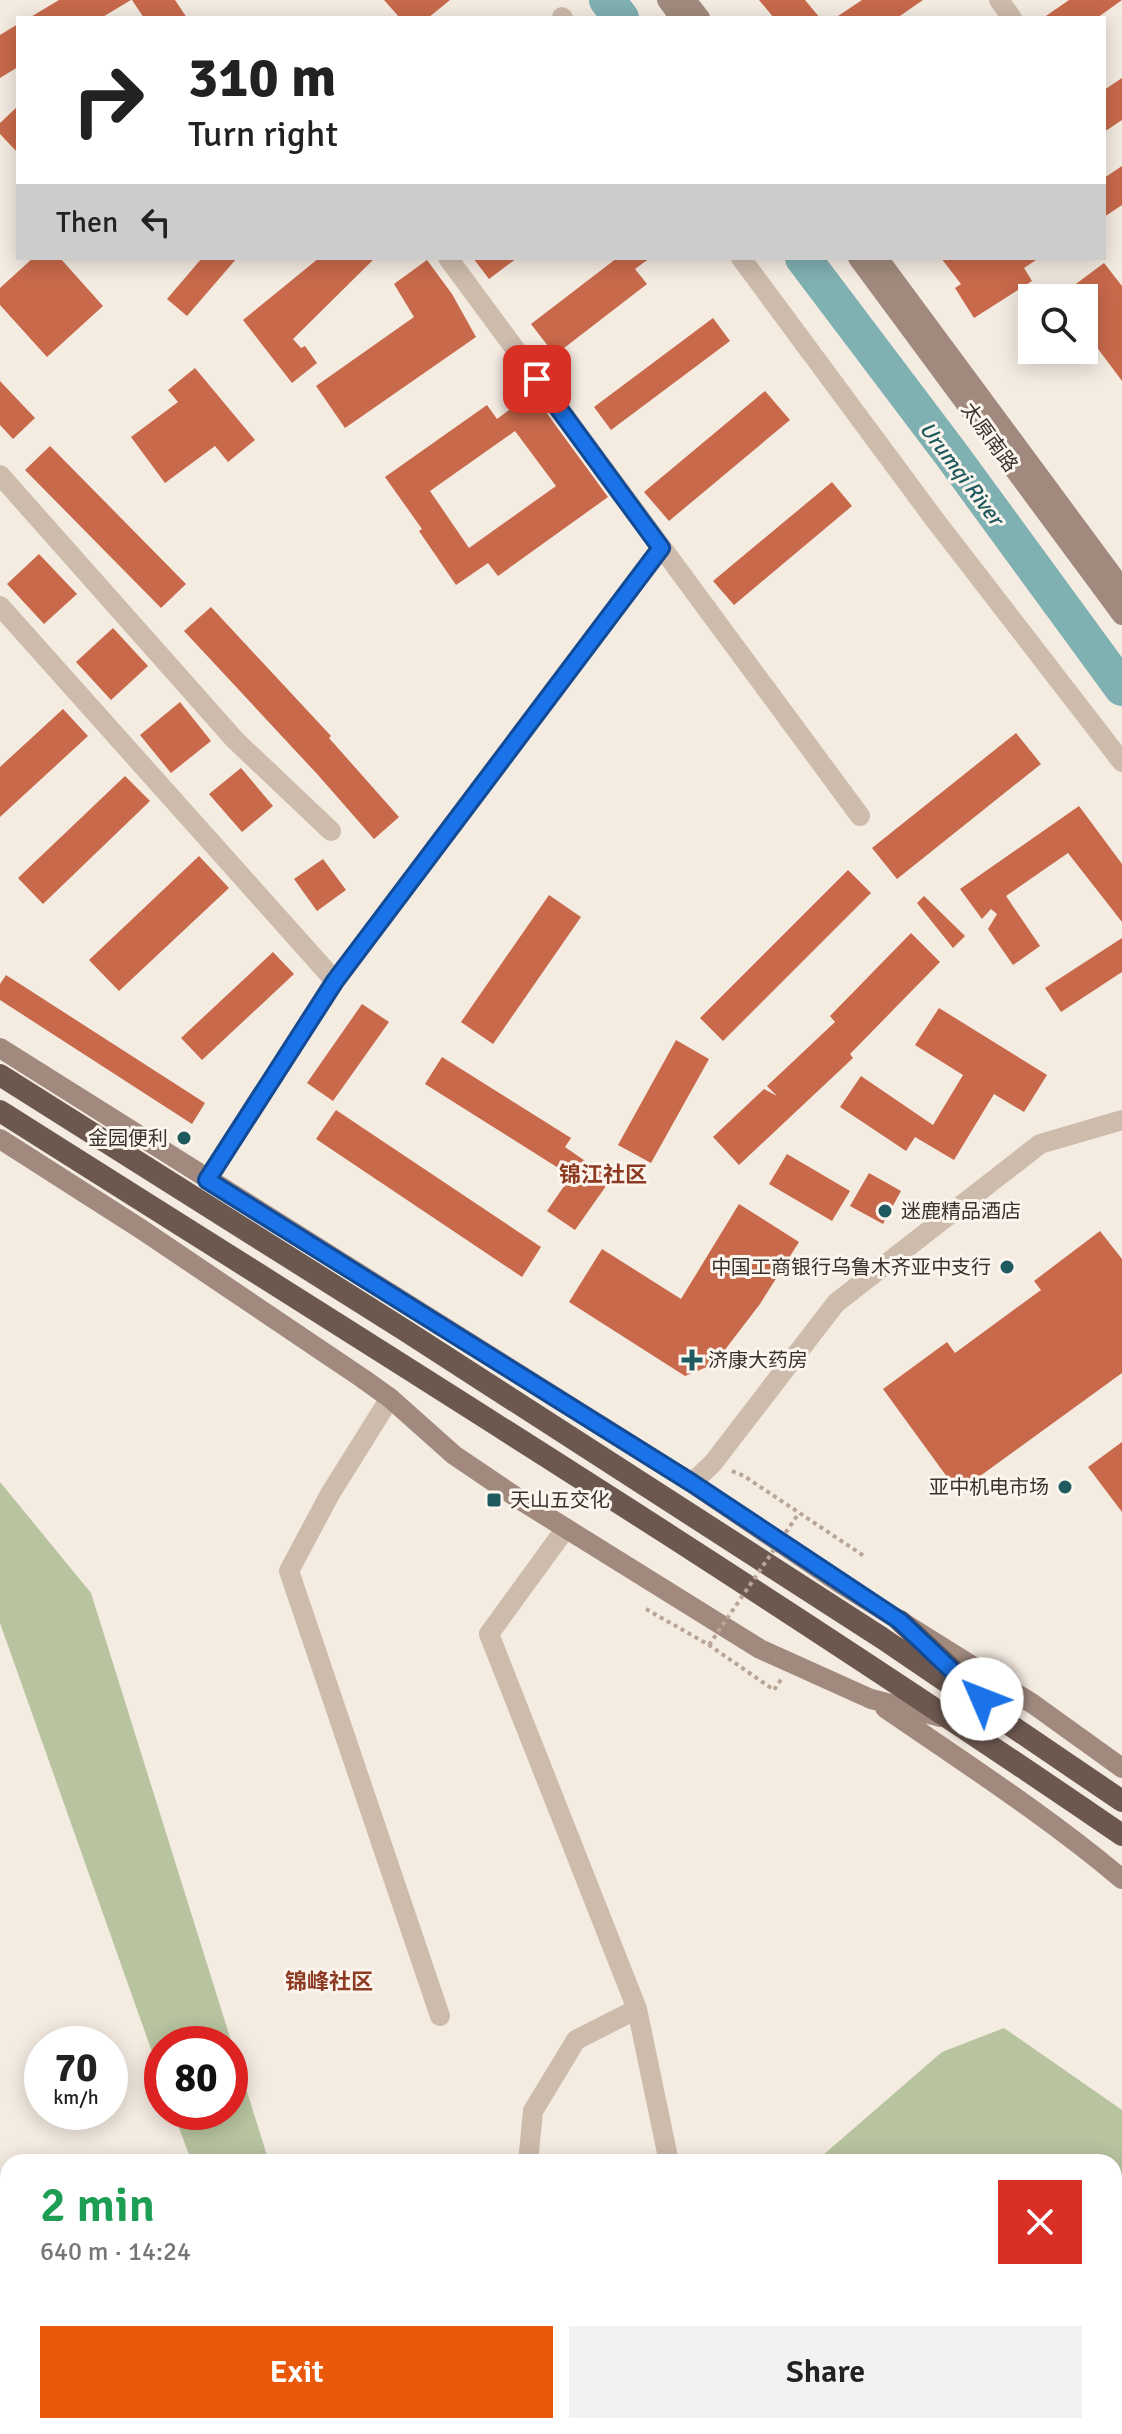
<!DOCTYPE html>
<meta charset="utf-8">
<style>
:root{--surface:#fff;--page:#f2f2f2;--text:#222;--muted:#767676;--accent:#ea580c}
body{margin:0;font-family:Signika,"Noto Sans SC",sans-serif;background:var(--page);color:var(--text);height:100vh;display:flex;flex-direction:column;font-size:30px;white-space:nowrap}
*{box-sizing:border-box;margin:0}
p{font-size:26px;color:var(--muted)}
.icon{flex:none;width:44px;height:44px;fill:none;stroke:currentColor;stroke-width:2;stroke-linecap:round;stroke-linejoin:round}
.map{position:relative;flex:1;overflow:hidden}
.side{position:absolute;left:0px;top:2154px;width:1122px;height:280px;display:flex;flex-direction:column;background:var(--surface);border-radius:24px 24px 0 0;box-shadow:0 4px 20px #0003}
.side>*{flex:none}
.banner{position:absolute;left:16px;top:16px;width:1090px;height:244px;border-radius:0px;box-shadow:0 4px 20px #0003;background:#fff;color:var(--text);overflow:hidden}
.fabs{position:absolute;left:1018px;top:284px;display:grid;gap:16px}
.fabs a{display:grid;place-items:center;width:80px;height:80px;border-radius:0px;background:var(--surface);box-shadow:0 4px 20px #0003;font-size:40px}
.speed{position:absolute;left:24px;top:2026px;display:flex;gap:16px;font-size:40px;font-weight:700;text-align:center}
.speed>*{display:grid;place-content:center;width:104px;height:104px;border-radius:50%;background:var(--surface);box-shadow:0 4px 20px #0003;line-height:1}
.speed small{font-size:20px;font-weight:400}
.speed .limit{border:12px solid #d22;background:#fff;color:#111}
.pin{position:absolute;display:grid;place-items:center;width:68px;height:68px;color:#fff;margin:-34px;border-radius:16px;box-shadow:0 4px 12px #0006}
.me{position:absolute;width:88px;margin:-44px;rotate:314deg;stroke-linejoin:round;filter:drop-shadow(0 0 6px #0008)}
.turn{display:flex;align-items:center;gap:28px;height:168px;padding:0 40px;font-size:36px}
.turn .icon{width:104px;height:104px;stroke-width:2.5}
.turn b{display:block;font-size:56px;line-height:68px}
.then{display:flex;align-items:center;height:76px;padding:0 40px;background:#0003;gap:16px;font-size:30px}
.round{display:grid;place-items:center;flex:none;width:84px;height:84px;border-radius:0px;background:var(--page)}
.overview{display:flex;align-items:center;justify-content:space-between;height:136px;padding:0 40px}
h1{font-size:48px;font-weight:600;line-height:60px;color:#1e9e55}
.primary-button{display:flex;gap:16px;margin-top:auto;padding:16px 40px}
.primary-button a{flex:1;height:92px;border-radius:0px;background:var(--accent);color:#fff;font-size:32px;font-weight:600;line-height:92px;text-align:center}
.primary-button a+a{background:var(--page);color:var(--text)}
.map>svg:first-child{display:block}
.green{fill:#b8c4a0}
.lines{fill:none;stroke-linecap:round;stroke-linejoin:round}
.river{stroke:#7fb0b2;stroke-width:36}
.building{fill:#c8694b;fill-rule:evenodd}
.path{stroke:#b9a596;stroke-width:4;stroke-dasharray:4 4;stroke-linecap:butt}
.minor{stroke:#cdbbac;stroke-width:20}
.secondary{stroke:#a18a7d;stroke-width:20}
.trunk{stroke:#6c584f;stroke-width:22}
.path-bridge{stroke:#b9a596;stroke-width:4;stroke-dasharray:4 4;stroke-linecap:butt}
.route-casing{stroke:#114b97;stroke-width:20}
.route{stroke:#1a73e8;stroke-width:14}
.poi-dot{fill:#1f5a5e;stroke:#fbf5ee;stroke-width:3}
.labels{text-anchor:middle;stroke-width:6;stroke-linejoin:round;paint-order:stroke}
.street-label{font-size:20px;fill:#3b302b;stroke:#fbf5ee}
.poi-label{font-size:20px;fill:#3b302b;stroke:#fbf5ee;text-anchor:end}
.water-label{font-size:22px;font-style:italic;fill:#1f5a5e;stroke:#fbf5ee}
.neighbourhood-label{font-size:22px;font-weight:bold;fill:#8c3b22;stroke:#fbf5ee}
</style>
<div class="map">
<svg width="1122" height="2434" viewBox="0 0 1122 2434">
<rect width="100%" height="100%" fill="#f4ebe1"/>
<path class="green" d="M0 1482 91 1593 269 2162H185L191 2160 173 2112H230V2044H162V2080L0 1623Z
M1004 2028 1122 2110V2434H988L980 2426H1114V2162H815L942 2052Z
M8 2206V2426H351L354 2434H0V2208Z"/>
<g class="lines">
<path class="river" d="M607 0 621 18
M803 258 951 454 1122 688"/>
</g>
<path class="building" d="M59 0H131L101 18H29Z
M132 0H175L187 18H144Z
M384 0H450L428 18H400Z
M759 0H805L820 18H774Z
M862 0H923L897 18H835Z
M1069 0H1122L1097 18H1043Z
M18 24V67L0 78V35Z
M1122 78V120L1104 132V90Z
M18 106V153L0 134V123Z
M1122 166V205L1104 217V178Z
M33 258H60L103 306 47 357 0 305V288Z
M202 258H237L187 316 167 299Z
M319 258H375L293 339 301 348 305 346 317 363 292 383 243 320Z
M473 258H517L489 279Z
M617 258H650L635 269 647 284 555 355 531 324Z
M941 258H1039L1024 268 1032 281 974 318 955 288 961 284Z
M427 260 452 294 476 337 345 428 316 386 414 317 394 284Z
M1104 263 1122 286V381L1084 330V298H1057Z
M713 318 730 341 611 430 594 407Z
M195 368 255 440 228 462 215 446 165 483 131 437 178 402 168 390Z
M0 381 35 418 13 439 0 425Z
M765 391 790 420 669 521 644 492Z
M532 393 608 497 498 576 488 563 456 585 419 531 422 529 385 477 487 405 497 419ZM515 431 556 486 469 548 430 491Z
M50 446 186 584 161 608 25 470Z
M832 482 852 506 734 605 713 581Z
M39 554 77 594 44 624 7 584Z
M211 607 331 736 329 738 399 817 374 839 318 775 184 631Z
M113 628 148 666 111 700 76 662Z
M180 702 211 741 171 773 140 735Z
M63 709 88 736 0 817V767Z
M1016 733 1041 764 897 879 872 848Z
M241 768 273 806 242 832 209 794Z
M125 776 150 801 43 904 18 878Z
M1079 806 1122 864V922L1068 853 1006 896 1040 946 1013 965 988 929 997 914 991 909 982 919 960 889Z
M199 856 229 888 119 991 89 960Z
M323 859 346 890 317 911 294 879Z
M848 870 871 893 723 1041 700 1018Z
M549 895 581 917 493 1044 461 1022Z
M924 896 965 936 953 948 917 903Z
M911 933 940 962 850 1054 853 1058 739 1165 713 1137 764 1089 777 1096 767 1086 835 1022 830 1016Z
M1122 938V972L1061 1012 1045 988Z
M273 952 294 974 202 1060 181 1038Z
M6 975 205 1103 192 1124 0 1000V984Z
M362 1004 389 1022 333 1101 307 1083Z
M939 1008 1047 1075 1024 1112 994 1094 954 1160 915 1137 906 1151 840 1107 861 1076 933 1125 963 1075 915 1045Z
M676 1040 709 1059 651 1163 618 1145Z
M442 1057 571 1138 565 1147 611 1179 575 1230 547 1211 571 1176 425 1084Z
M336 1110 541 1247 522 1277 316 1139Z
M787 1154 850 1191 832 1221 769 1184Z
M869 1173 901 1191 883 1224 850 1206Z
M739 1204 799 1242 760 1304 714 1364 685 1376 569 1302 602 1249 681 1299Z
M1100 1231 1122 1259V1373L958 1492 883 1389 947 1342 955 1353 1041 1290 1034 1281Z
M1122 1442V1512L1088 1467Z"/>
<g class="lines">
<path class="path" d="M732 1471 744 1476 864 1556
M646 1609 709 1645 774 1690 782 1678"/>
<path class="minor" d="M999 0 1012 18
M562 17 563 18
M448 258 860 816
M741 258 935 520 1122 762
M0 475 235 740 331 831
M0 606 335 981
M207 1180 335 981 661 548
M390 1398 330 1494 289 1571 440 2016
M692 1483 713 1463 836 1303 1040 1144 1122 1120
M566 1528 489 1634 637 2009 669 2162
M528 2162 533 2111 576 2040 637 2009
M406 2426 408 2434
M742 2426 744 2434
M797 2426 808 2434"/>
<path class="secondary" d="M667 0 680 18
M686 0 700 18
M858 258 1122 615
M878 258 1122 588
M0 1048 692 1483 838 1582 1033 1704 1122 1768
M0 1139 141 1229 362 1378 390 1398 454 1455 522 1501 760 1649 871 1699 941 1717
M885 1708C965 1763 1047 1816 1122 1879"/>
<path class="trunk" d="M0 1075 406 1331 882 1638 1122 1801
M0 1111C376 1349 754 1583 1122 1835
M900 1621 959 1676"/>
<path class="path-bridge" d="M709 1645 799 1513"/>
</g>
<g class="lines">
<g class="route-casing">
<path id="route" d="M537 379 661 548 335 981 207 1180 692 1483 900 1621 982 1699"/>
</g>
<use href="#route" class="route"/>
</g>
<g class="poi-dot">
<circle cx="184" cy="1138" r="8"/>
<circle cx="885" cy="1211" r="8"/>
<circle cx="1007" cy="1267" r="8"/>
<path d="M688 1348h8v8h8v8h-8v8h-8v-8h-8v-8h8z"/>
<circle cx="1065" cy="1487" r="8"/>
<rect x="486" y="1492" width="16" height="16" rx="4"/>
</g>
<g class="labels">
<g class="street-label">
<text transform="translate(990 437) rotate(54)" y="7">太原南路</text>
</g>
<g class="poi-label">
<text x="168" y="1145">金园便利</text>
<text x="901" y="1218" text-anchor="start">迷鹿精品酒店</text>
<text x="991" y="1274">中国工商银行乌鲁木齐亚中支行</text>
<text x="708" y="1367" text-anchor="start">济康大药房</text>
<text x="1049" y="1494">亚中机电市场</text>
<text x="510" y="1507" text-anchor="start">天山五交化</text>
</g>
<g class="water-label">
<text transform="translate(962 473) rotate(53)" y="8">Urumqi River</text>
</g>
<g class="neighbourhood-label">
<text x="603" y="1182">锦江社区</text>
<text x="329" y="1989">锦峰社区</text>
</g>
</g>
</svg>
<div class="fabs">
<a><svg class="icon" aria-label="search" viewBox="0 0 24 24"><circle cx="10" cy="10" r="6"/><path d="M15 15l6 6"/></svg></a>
</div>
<div class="speed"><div>70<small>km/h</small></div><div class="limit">80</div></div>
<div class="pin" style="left:537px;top:379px;background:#d93025"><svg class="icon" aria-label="arrive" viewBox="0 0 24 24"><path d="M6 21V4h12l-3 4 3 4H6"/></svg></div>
<svg class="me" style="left:982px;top:1699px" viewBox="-20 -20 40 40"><circle r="19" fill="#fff"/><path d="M0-13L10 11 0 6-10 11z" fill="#1a73e8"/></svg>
<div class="banner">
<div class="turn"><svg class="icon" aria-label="right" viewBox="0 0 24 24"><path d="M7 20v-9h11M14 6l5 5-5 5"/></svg><div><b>310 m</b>Turn right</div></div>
<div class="then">Then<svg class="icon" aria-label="left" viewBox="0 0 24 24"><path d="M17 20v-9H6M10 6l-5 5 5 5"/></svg></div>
</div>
<section class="side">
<div class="overview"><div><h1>2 min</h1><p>640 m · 14:24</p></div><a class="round" style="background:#d93025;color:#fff"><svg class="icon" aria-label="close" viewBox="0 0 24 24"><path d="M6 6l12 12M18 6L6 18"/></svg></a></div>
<div class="primary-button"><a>Exit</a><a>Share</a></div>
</section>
</div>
